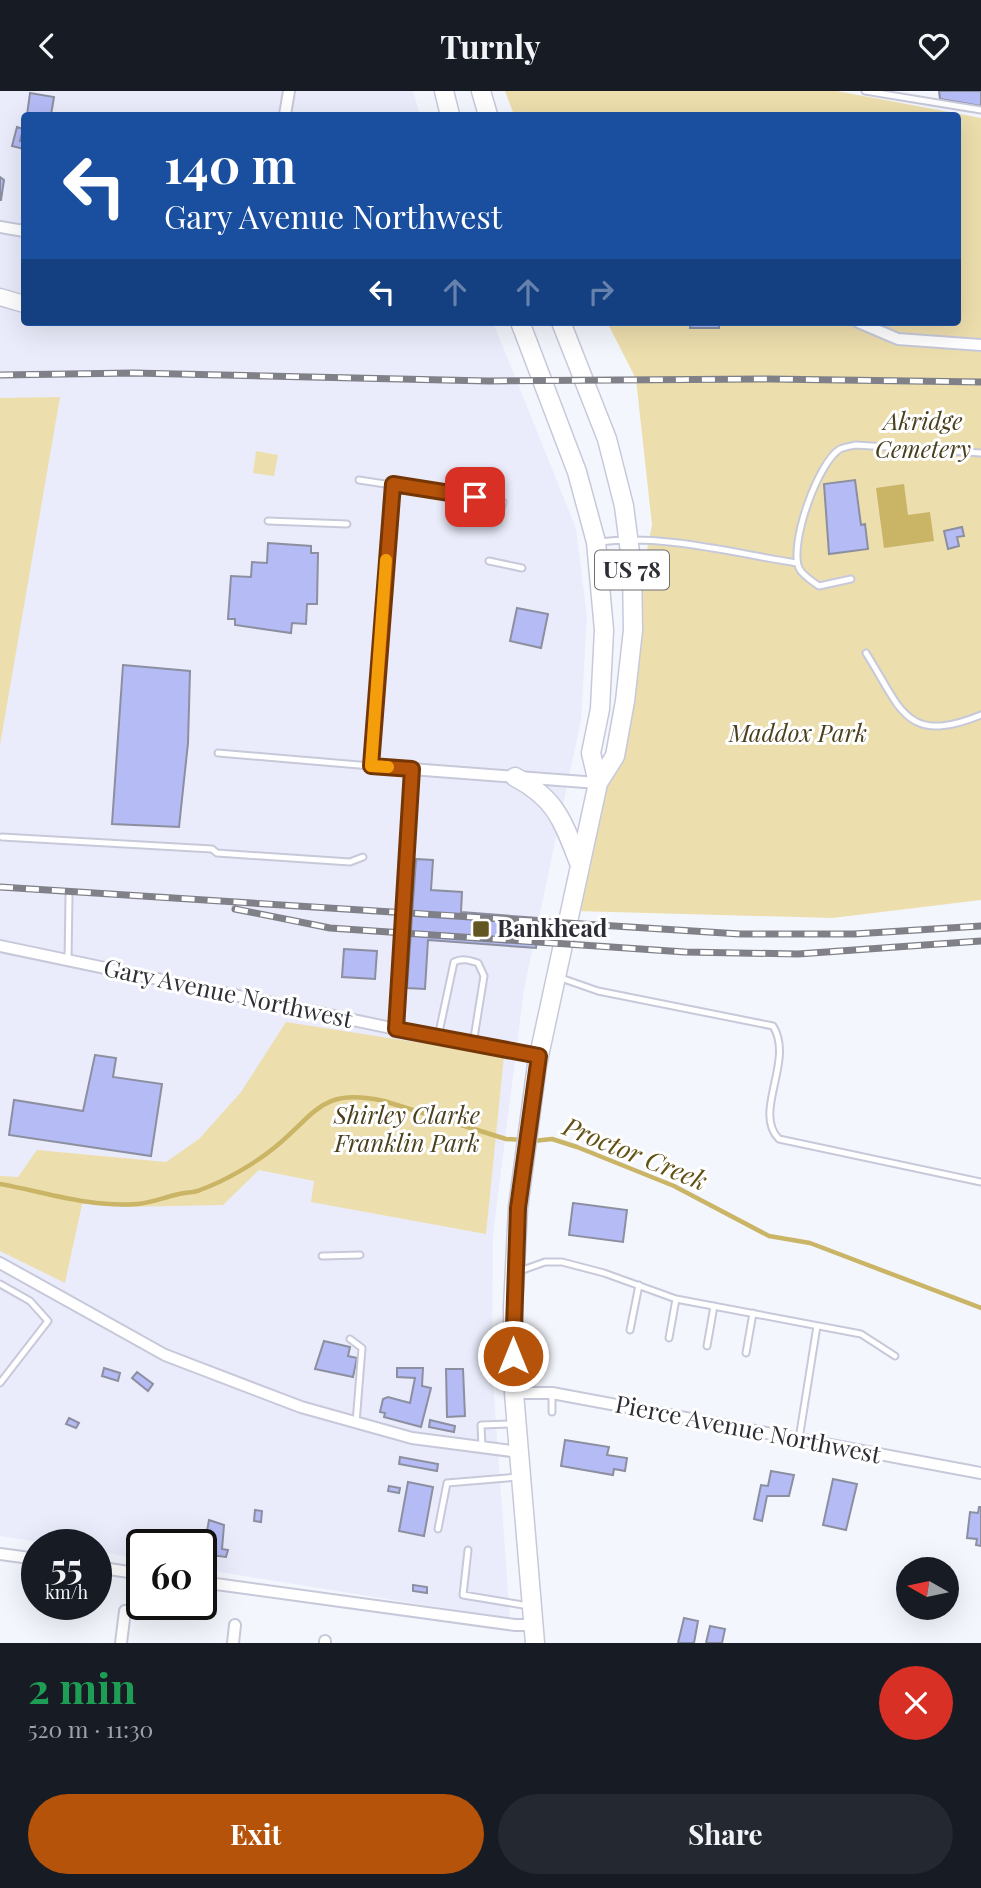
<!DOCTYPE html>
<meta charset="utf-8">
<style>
:root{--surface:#171b24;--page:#242831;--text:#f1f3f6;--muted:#9ea1a6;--accent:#b45309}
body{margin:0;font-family:"Playfair Display",serif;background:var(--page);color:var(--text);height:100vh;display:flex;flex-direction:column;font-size:26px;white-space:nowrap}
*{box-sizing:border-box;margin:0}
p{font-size:23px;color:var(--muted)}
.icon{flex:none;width:38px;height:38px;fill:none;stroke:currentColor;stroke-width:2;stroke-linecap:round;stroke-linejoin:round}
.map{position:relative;height:1552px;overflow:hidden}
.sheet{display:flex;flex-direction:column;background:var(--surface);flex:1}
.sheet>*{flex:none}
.banner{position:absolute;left:21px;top:21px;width:940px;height:214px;border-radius:7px;box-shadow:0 7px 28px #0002;background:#1a4fa0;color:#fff;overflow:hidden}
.needle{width:46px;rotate:279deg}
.buttons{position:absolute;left:896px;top:1466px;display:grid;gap:14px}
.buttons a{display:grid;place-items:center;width:63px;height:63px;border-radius:50%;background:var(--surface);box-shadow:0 7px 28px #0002;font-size:35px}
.speed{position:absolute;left:21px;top:1438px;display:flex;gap:14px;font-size:35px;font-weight:700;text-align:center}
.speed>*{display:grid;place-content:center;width:91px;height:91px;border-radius:50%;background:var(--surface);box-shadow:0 7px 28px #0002;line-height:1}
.speed small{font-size:18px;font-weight:400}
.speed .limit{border:4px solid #111;border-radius:10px;background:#fff;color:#111}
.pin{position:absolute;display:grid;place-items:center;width:60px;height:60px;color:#fff;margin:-30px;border-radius:14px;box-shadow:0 4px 10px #0006}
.me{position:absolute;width:77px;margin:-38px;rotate:0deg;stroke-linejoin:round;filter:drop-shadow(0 0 5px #0008)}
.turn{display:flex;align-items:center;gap:24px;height:147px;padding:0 28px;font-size:32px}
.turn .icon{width:91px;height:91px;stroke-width:2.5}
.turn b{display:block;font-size:49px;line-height:60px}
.lanes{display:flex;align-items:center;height:66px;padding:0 28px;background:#0003;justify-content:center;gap:35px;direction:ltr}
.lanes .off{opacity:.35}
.round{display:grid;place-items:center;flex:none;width:74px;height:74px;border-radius:37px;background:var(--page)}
.overview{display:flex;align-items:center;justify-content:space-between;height:119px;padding:0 28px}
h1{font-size:42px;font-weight:700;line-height:52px;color:#1e9e55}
.cta{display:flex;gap:14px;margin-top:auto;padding:14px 28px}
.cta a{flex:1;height:80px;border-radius:42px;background:var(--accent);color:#fff;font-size:28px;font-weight:700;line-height:80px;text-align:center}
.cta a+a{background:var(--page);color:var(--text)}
header{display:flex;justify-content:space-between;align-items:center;height:91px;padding:0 28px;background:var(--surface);font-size:32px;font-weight:700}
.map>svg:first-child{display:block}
.built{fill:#eaecfb}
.green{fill:#eddead}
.water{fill:#cab466}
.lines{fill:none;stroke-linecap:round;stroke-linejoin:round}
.stream{stroke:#cab466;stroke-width:4.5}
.building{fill:#b4bbf5;stroke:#8c8f9f;stroke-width:2}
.lane-casing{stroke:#c7c9da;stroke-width:9}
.street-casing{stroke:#c7c9da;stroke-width:14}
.secondary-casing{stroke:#c7c9da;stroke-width:19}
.primary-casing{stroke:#c7c9da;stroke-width:21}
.lane{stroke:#fff;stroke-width:5}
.street{stroke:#fff;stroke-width:10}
.secondary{stroke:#fff;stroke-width:16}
.primary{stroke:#fff;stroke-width:18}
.rail-casing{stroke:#808188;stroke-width:7}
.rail{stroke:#fff;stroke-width:4.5;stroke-dasharray:13;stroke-linecap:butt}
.route-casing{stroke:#753606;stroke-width:18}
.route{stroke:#b45309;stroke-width:12}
.slow{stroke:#f59e0b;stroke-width:12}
.poi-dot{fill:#645623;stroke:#fff;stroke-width:2.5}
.labels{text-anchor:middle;stroke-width:6;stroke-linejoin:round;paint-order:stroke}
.shield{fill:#fff;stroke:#6d6d72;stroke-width:2}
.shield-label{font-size:23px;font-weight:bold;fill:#2e2f36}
.park-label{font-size:24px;font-style:italic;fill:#4a401e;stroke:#fff}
.poi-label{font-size:24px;font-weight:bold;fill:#2e2f36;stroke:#fff;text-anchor:start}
.street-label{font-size:24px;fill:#2e2f36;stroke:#fff}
.water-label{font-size:26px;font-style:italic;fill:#605014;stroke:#fff}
</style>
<header><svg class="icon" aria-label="back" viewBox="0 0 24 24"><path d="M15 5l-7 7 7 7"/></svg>Turnly<svg class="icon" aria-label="heart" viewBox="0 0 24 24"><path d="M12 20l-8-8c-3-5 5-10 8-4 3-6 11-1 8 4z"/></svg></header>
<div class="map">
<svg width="981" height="1552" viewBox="0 0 981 1552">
<rect width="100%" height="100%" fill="#f4f6fd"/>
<path class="built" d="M0 0H413L420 24H24V231H493L576 437 587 526 581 629 524 898 493 1144 492 1276 510 1528 201 1478V1454H142V1468L96 1460V1454H59L0 1445Z"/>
<path class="green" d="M505 0H837L981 27V809L832 827 576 820 652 434 636 288 607 231H957V24H514Z
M60 306 0 654V307Z
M256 360 278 364 274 385 253 382Z
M286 931 504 965 486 1143 311 1111 314 1090 259 1079 223 1114 126 1116 83 1109 65 1192 0 1160V1085L18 1086 37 1059 166 1071 199 1048 241 1001Z"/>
<path class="water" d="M904 393 908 424 930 421 934 450 884 457 876 397Z"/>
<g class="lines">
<path class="stream" d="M533 1050 552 1048 577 1056 674 1095 769 1145 810 1152 981 1217
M0 1093C45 1101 91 1117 137 1113 152 1112 165 1106 179 1103 186 1101 194 1102 200 1099 225 1090 254 1073 274 1057 317 1022 321 996 384 1010L506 1048 524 1049"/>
</g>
<path class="building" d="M939 0H981V15L940 8Z
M30 2 54 6 51 24H27Z
M17 36 23 38 20 50 24 51V58L12 55Z
M0 86 4 89 1 109H0Z
M691 231H719V237H690Z
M855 389 861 434 865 433 868 458 829 463 824 393Z
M962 436 964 445 957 446 959 455 948 458 944 440Z
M268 452 311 455V462H318L317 513H307L306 533 292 532 291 542 235 534V528H228L231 485 251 486 252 471 267 472Z
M517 517 548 523 541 557 510 550Z
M123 574 190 580 188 652 179 736 112 733Z
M416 768 433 769 431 799 462 801 461 821 538 827 536 857 428 849 425 898 407 897Z
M344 858 377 860 375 888 342 886Z
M95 964 116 967 113 986 162 993 151 1065 9 1044 14 1009 83 1020Z
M573 1112 627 1119 623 1151 569 1144Z
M324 1250 350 1256 348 1265 357 1267 353 1286 315 1278Z
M104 1277 120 1282 118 1290 102 1285Z
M397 1277H423L422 1295 431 1297 421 1336 384 1326 385 1322 380 1321 383 1308 388 1306 410 1312 415 1287 397 1286Z
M446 1278H463L465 1325 447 1326Z
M137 1281 153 1293 148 1300 132 1287Z
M69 1327 79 1332 76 1337 66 1333Z
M430 1329 455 1335 454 1341 429 1336Z
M565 1349 609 1356 607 1364 627 1367 625 1380 614 1378 613 1384 561 1375Z
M400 1366 438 1373 437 1380 399 1373Z
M771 1380 794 1384 789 1405H767L762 1430 754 1428 761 1394 768 1395Z
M833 1388 857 1393 846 1439 823 1434Z
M408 1391 433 1396 424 1445 399 1440Z
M389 1395 400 1397 399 1402 388 1400Z
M979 1416H981V1455L976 1454 977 1448 967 1447 970 1421 978 1422Z
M255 1419 262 1420 261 1431 254 1430Z
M209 1429 224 1434 222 1458 228 1459 226 1466 209 1464 210 1457 204 1456Z
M413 1494 427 1496V1502L413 1500Z
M684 1527 698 1530 694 1552H678Z
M710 1535 725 1538 722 1552H706Z"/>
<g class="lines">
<g class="lane-casing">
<path id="lane" d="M865 0 981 19
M359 389 503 411 498 429
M268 430 347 433
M599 451C665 443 732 462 797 472
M489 470 522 477
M851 488 819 495C812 490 802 484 799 477 789 453 818 371 840 358 844 356 851 355 856 354L981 362
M866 562C901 617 905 655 981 624
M218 662 371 675
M2 746 212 758 217 762 350 771 363 766
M68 870 69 805
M558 886 598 900 773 935C795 970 752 1021 779 1048L981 1091
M438 946 454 871C462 867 469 869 478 872L484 885 473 953
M322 1165 360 1164
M517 1181 545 1171H562L604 1182 676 1208 861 1243 895 1265
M0 1193 30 1210 48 1230 0 1292
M630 1239 639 1194
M669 1247 676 1208
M350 1248 362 1257 356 1332
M707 1255 714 1215
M746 1262 753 1222
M552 1321V1302
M799 1348 817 1235
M482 1356 481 1334 514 1333
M438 1438 447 1392 518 1386
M468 1459 463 1504 529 1515"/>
</g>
<g class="street-casing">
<path id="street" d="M285 24 289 0
M0 136 24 140
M858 231 898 248 981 254
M393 393 371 675 598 692
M0 855 396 938 539 965
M396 938 412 678
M0 1172 165 1264 301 1316 412 1347 519 1361
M514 1302H552L981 1382
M0 1463 37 1468
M96 1476 142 1483
M201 1491 515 1534H533
M325 1550V1552
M121 1552 125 1520
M233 1552 235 1534"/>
</g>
<g class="secondary-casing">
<path id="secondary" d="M0 206 24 213"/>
</g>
<g class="primary-casing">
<path id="primary" d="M444 0 450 24
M481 0 488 24
M520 231 577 381 596 451 604 539 600 618 591 662 598 692
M515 686C557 708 563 731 580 774
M535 1552 514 1302 513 1217 518 1117 537 974 598 692 615 665 625 610 633 539 632 477 624 415 607 348 561 231"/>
</g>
<use href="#lane" class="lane"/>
<use href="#street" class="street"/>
<use href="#secondary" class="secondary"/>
<use href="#primary" class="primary"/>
<g class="rail-casing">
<path id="rail" d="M0 284 133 282 489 290 769 288 981 291
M0 796 740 843H854L981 835
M235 818 330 837 685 861 798 863 981 850"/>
</g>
<use href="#rail" class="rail"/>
</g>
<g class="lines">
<g class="route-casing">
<path id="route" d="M475 406 393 393 371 675 412 678 396 938 539 965 518 1117 513 1265"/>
</g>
<use href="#route" class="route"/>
<path class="slow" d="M386 469 371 675 388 676"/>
</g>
<rect class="poi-dot" x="472" y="829" width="18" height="18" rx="3.5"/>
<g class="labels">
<rect class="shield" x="595" y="459.5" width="74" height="39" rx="5"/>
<g class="shield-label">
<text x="632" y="487">US 78</text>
</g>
<g class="park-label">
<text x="923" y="339">Akridge<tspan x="923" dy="28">Cemetery</tspan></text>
<text x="798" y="651">Maddox Park</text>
<text x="407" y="1033">Shirley Clarke<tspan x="407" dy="28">Franklin Park</tspan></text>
</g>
<g class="poi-label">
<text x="497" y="846">Bankhead</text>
</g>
<g class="street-label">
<text transform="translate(228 903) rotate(12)" y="8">Gary Avenue Northwest</text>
<text transform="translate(748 1339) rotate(11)" y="8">Pierce Avenue Northwest</text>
</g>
<g class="water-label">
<text transform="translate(635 1063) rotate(22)" y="9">Proctor Creek</text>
</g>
</g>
</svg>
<div class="buttons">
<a><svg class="needle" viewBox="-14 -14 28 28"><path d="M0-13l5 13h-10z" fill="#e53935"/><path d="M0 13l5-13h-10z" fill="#9ea1a6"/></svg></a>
</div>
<div class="speed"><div>55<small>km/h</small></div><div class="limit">60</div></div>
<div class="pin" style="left:475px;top:406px;background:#d93025"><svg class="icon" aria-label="arrive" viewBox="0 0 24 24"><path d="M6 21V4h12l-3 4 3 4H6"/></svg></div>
<svg class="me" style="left:513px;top:1265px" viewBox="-20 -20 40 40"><circle r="17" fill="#b45309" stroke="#fff" stroke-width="3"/><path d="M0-11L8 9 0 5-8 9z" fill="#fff"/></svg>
<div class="banner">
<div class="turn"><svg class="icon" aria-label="left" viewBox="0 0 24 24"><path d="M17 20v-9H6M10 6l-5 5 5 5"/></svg><div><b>140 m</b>Gary Avenue Northwest</div></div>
<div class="lanes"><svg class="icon" aria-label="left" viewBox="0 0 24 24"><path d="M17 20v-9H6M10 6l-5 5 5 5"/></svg><svg class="icon off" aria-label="ahead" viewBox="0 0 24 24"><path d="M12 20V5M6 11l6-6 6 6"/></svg><svg class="icon off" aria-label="ahead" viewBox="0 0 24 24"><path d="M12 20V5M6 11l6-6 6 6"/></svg><svg class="icon off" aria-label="right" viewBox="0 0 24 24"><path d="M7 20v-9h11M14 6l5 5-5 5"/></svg></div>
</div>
</div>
<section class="sheet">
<div class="overview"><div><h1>2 min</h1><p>520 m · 11:30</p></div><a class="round" style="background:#d93025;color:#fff"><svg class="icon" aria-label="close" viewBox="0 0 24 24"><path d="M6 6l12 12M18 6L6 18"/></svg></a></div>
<div class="cta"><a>Exit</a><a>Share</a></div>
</section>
